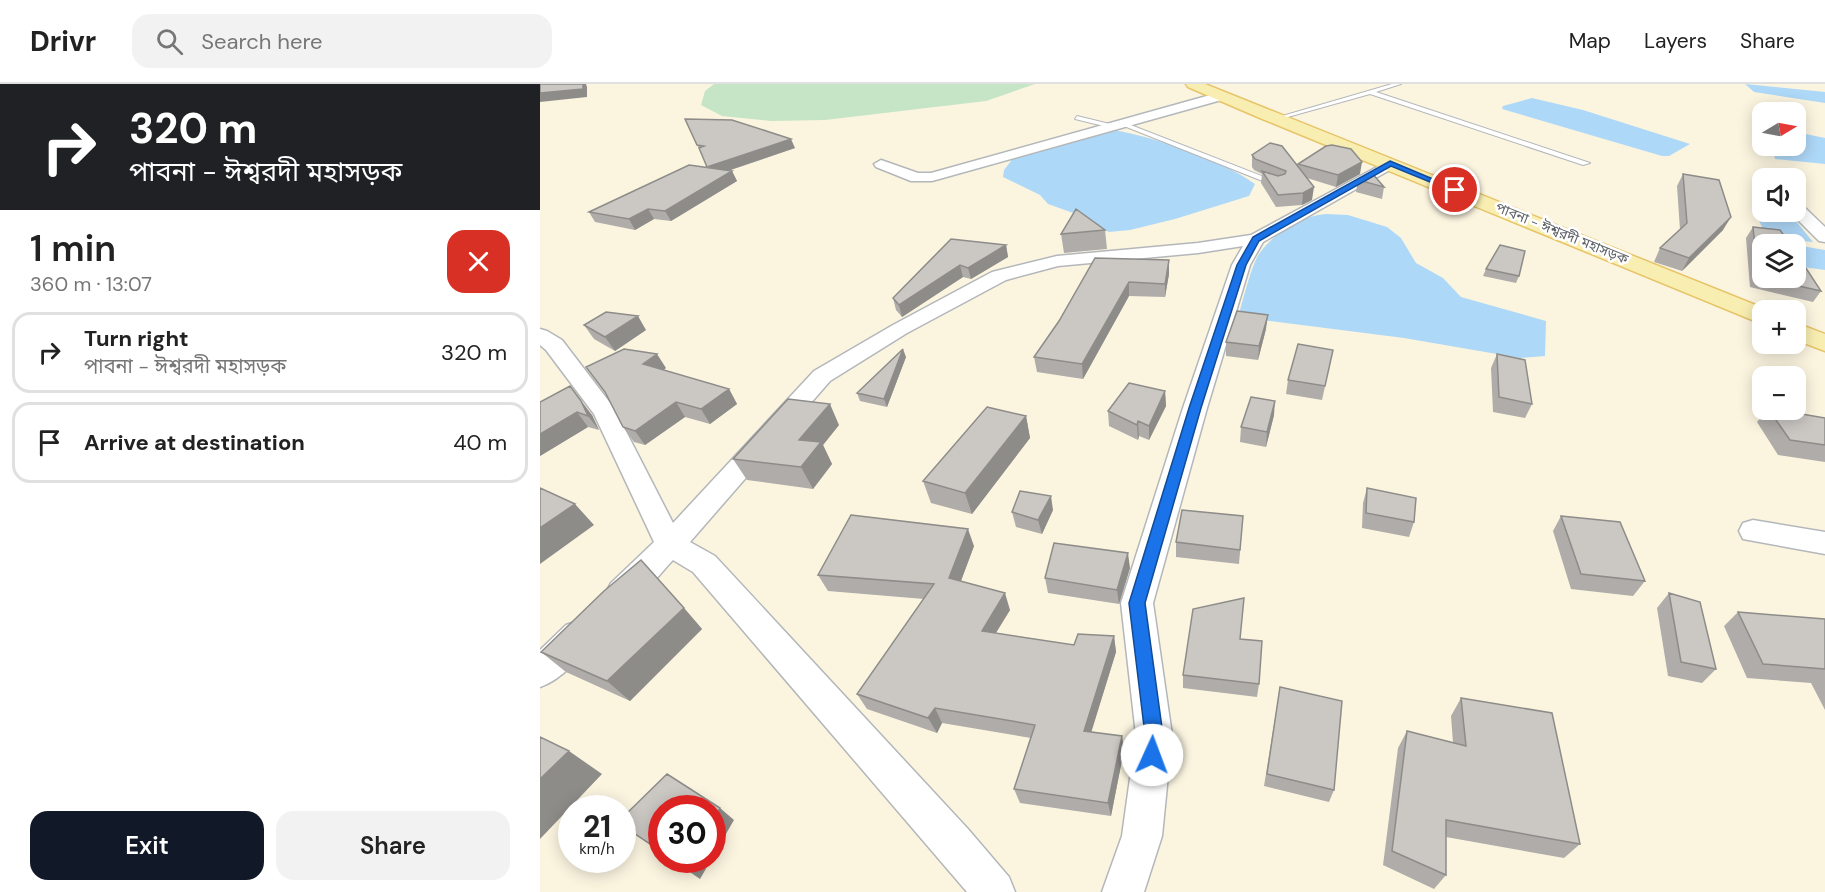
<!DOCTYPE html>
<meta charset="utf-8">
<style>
:root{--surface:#fff;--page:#f2f2f2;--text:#222;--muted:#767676;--line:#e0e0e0;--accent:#111827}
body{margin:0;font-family:"DM Sans","Noto Sans Bengali",sans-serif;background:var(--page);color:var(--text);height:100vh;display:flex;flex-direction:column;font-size:22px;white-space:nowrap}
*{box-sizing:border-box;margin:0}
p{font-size:20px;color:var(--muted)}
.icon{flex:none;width:33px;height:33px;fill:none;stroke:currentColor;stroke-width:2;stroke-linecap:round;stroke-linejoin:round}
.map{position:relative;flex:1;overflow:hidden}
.details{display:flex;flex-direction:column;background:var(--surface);width:540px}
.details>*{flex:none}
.guide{background:#202124;color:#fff;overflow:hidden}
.needle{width:39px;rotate:80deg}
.tools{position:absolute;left:1212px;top:18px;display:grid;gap:12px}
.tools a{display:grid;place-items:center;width:54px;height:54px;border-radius:12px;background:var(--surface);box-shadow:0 3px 15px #0003;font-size:30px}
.speed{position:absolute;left:18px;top:711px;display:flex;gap:12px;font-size:30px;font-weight:700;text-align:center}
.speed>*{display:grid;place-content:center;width:78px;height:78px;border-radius:50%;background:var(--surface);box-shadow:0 3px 15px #0003;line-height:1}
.speed small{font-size:15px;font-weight:400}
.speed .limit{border:9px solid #d22;background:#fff;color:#111}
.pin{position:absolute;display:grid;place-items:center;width:51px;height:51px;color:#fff;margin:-26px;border:3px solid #fff;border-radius:50%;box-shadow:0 2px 6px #0007}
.me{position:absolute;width:66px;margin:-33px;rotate:2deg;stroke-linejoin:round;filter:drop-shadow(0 0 4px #0008)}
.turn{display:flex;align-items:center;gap:21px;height:126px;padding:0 30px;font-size:27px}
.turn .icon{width:78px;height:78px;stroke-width:2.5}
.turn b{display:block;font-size:42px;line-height:51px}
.round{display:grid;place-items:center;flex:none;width:63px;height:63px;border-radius:18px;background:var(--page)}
.head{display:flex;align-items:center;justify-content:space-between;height:102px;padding:0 30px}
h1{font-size:36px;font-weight:600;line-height:45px}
.action{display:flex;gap:12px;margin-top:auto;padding:12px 30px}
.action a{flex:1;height:69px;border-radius:18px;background:var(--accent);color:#fff;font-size:24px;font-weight:600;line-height:69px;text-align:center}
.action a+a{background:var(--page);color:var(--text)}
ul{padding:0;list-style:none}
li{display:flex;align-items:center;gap:18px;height:81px;margin:0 12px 9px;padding:0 18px;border:3px solid var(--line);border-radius:18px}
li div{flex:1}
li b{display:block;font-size:22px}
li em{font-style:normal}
header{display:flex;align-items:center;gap:36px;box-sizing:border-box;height:84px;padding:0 30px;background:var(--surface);border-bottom:2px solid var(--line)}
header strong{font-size:28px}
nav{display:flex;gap:33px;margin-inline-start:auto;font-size:21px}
.search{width:420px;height:54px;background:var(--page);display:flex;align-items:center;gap:15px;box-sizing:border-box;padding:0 21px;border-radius:18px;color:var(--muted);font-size:22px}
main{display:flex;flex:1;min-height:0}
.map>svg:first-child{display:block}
.commercial{fill:#fbf5e0;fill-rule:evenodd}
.green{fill:#c6e4c6}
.water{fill:#aed8f8}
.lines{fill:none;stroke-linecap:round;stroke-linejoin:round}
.lane-casing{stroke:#b4b7ba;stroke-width:2}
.street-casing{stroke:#b4b7ba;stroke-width:3}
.primary-casing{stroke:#e7c468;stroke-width:3}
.lane{fill:#fff;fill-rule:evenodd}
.street{fill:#fff;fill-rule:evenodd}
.primary{fill:#f9eeb2;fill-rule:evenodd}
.wall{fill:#afaca9}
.shaded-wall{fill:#8e8c89}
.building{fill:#cbc8c4;stroke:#8e8c89;stroke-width:1.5}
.route{fill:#1a73e8;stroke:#114b97;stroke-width:1.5}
.labels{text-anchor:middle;stroke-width:5;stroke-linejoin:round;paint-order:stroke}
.far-street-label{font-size:14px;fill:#5e6266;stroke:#fff}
</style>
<header>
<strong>Drivr</strong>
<div class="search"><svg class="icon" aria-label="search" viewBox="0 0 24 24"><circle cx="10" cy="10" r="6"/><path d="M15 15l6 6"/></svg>Search here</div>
<nav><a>Map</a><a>Layers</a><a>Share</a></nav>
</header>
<main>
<section class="details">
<div class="guide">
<div class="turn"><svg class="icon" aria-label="right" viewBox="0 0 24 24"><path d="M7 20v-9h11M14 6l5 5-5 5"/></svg><div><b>320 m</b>পাবনা - ঈশ্বরদী মহাসড়ক</div></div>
</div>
<div class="head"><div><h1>1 min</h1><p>360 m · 13:07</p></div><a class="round" style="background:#d93025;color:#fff"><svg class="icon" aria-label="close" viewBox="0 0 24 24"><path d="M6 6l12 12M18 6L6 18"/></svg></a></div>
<ul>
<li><svg class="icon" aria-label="right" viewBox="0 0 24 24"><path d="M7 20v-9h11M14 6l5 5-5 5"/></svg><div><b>Turn right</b><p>পাবনা - ঈশ্বরদী মহাসড়ক</p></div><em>320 m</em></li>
<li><svg class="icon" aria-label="arrive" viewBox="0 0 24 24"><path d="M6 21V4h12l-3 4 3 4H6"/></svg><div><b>Arrive at destination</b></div><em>40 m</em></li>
</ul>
<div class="action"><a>Exit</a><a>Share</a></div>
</section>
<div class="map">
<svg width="1285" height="808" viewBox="0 0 1285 808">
<rect width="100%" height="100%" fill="#efede7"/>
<path class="commercial" d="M0 0H1285V808H0ZM1222 28H1256V62H1222ZM1222 94H1256V128H1222ZM1222 160H1256V194H1222ZM1222 226H1256V260H1222ZM1222 292H1256V326H1222ZM32 724H82V776H32ZM122 724H172V776H122Z"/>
<path class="green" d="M174 0H495L446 17 285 36 231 37 182 32 161 21 165 7Z"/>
<path class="water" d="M1205 0 1285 8V19L1214 8Z
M992 14 1043 26 1150 60 1129 72H1122L962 25 963 22Z
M574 46C620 55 678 74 715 100L709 112 635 135 590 146 569 148 536 130 508 120 500 111 463 93 464 86 474 73Z
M1256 48 1285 54V80L1235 75 1232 62H1256Z
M1214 126 1251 131 1273 158 1227 154Z
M786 130 808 131 847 143 861 154 876 179 903 194 921 213 1006 237 1005 272 980 274 864 254 698 233C703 217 711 182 719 170 735 148 760 132 786 130Z
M1256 161 1285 166V186L1256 182Z"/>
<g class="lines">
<g class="lane-casing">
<path id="lane" d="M852 0H861L836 8 1050 79 1043 81 830 10 737 36 732 35Z
M537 32 574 41 575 42 572 44 535 35Z
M579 38H583L742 100 735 102 579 40Z"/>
</g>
<g class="street-casing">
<path id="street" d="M681 8 687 12 685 15 392 97H371L336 83 334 80 341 76 378 89H391Z
M850 76 857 80 855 83 723 158 710 181 667 324 613 519 632 651 622 752 604 808H562L582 752 596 651 581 519 643 324 692 181 703 162 658 169 518 182 466 196 367 249 290 297 150 458 175 472 428 745 469 793 475 808H427L153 488 133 476C116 493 97 526 71 517L66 508 71 499 114 458 54 330 6 266 0 261V245L7 247 22 256 74 324 133 439 274 287 353 241 452 188 517 172 658 159 711 151Z
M1256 119 1262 121 1285 143V158L1279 157 1250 128H1256Z
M1213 436 1285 448V470L1203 455 1199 447 1203 439Z
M38 537 50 541 54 551C45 571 21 596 0 603V566L26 541Z"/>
</g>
<g class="primary-casing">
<path id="primary" d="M646 0H665L1228 226H1222V240L720 34 648 3Z
M1256 239 1285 250V267L1256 256Z"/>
</g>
<use href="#lane" class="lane"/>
<use href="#street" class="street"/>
<use href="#primary" class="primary"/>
</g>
<path class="wall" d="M145 35 255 64 188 87H192L197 97 131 137 114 135 95 146 55 138 49 128 168 84Z
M712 71 758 82V80L820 90 796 103 767 94 772 116 762 121 736 123 721 99 722 90 714 86 712 83Z
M1143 90 1183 146 1142 187 1114 178 1120 164 1140 146 1137 102Z
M818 96 844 103 842 115 816 108Z
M1213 143 1281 207 1273 218 1210 203 1206 154Z
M565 146 567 165 524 169 521 150Z
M411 155 466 161 468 173 431 195 423 193 362 233 356 226 353 214Z
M629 176V190L625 213 589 212 543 295 497 288 494 273 519 237Z
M946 185 979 192 976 199 943 192Z
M44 241 106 246 75 267 54 255Z
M726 245 718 276 686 272V258Z
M957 270 992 320 985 334 953 328 951 284Z
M366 273 347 323 320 317 317 309Z
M790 280 782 316 746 310 748 296Z
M126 284 123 286 189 305 197 320 170 340 145 333 105 361 94 358 83 343 66 310Z
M625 307 626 322 609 356 599 352 598 356 569 342 568 327Z
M0 318 52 331 59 346 48 343 0 372Z
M1227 326H1238L1285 334V378L1238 371 1217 338Z
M734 331 726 363 700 358 701 343Z
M486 332 490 354 432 430 391 419 383 397Z
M299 341 283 361 292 380 273 405 207 396 193 375Z
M827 404 874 438 869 453 822 444 823 419Z
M513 426 502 450 476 443 472 428Z
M703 432 699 480 636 473V458Z
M1021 432 1105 497 1093 512 1031 505 1013 447Z
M434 462 421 497 470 526 456 549 534 561 574 552 576 568 551 648 582 652 584 666 571 732 480 719 474 705 491 654 402 639 397 649 327 625 317 610 384 515 288 507 278 491Z
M590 484 579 520 508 509 505 494Z
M1129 509 1176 585 1162 599 1128 592 1117 524Z
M144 524 162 545 90 617 26 588 1 568Z
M1198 528 1285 535V626L1271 599 1207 594 1184 542Z
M700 555 719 600 717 613 643 604V591Z
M740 603 794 706 789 718 724 702Z
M921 614 1040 760 1024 774 906 753V791L894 805 843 781 858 664 867 647 913 659 911 632Z"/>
<path class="shaded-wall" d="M43 0H46L47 3V13L0 18V9Z
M251 55 255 64 172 92 167 83Z
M822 78 820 90 796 103 798 91Z
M192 87 197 97 131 137 125 127Z
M774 103 772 116 762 121 763 109Z
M108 125 114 135 95 146 89 135Z
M1191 133 1183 146 1142 187 1149 174Z
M466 161 468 173 431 195 428 184Z
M629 176V190L625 213V200Z
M420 181 423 193 362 233 359 221Z
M589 198V212L543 295 542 280Z
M728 231 726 245 718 276 719 262Z
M98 232 106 246 75 267 65 253Z
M363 265 366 273 347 323 344 315Z
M117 270 126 284 113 295 103 280Z
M30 302 52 331 59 346 48 332Z
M189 305 197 320 170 340 161 325Z
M625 307 626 322 609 356V342Z
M735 317 734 331 726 363 727 348Z
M136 318 145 333 105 361 95 347Z
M290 320 299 341 283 361 292 380 273 405 261 383 259 356Z
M37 328 48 343 0 372V350Z
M486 332 490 354 432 430 425 409Z
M598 337 599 352 598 356 597 341Z
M511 412 513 426 502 450 498 436Z
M35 420 54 441 0 480V444Z
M428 445 434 462 416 510 409 494Z
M588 469 590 484 579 520 577 506Z
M465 509 470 526 447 563 442 547Z
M144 524 162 545 90 617 67 597Z
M574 552 576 568 547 662 544 647Z
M395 624 402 639 397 649 388 634Z
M582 652 584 666 571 732 568 719Z
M29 667 62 690 0 755V695Z
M180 724 194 736 172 774V737Z
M149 776H171L160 795 144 784Z"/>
<path class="building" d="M0 0H43V5L0 9Z
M145 35 192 36 251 55 167 83 159 64 164 62 157 61Z
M730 59 742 62 774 103 763 109 738 111 722 87 738 92 745 90 746 87 715 75 712 71Z
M792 61 811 65 822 78 798 91 758 80 786 62Z
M149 81 192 87 125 127 108 125 89 135 49 128Z
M831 88 844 103 818 96Z
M1143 90 1179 96 1191 133 1149 174 1120 164 1147 139Z
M536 125 565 146 521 150Z
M1213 143 1240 146 1250 160H1222V193L1218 192Z
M411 155 466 161 428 184 420 181 359 221 353 214Z
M960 161 985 167 979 192 946 185Z
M1256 169 1281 207 1224 194H1256Z
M555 174 629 176 625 200 589 198 542 280 494 273 519 237Z
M697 227 728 231 719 262 686 258Z
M66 228 98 232 65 253 44 241Z
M758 260 793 266 785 302 748 296Z
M84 265 117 270 103 280 189 305 161 325 136 318 95 347 83 343 65 308 46 283Z
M363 265 344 315 317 309Z
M957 270 985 276 992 320 959 313Z
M589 299 625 307 609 342 598 337 597 341 568 327Z
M30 302 41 317 48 332 37 328 0 350V318Z
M711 313 735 317 727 348 701 343Z
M248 315 290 320 259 356 281 358 261 383 193 375Z
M447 323 486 332 425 409 383 397Z
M1229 326H1238L1285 334V361L1250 356Z
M0 404 35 420 0 444Z
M827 404 876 414 874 438 826 429Z
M480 407 511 412 498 436 472 428Z
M642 426 703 432 700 466 636 458Z
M311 431 428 445 409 494 465 509 442 547 534 561 538 550 574 552 544 647 582 652 568 719 474 705 495 641 395 624 388 634 317 610 394 500 278 491Z
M1021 432 1080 438 1105 497 1041 490Z
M514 459 588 469 577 506 505 494Z
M101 476 144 524 67 597 1 568 64 507Z
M1129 509 1160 518 1176 585 1141 578Z
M704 514 700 555 722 557 719 600 643 591 653 525Z
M1198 528 1285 535V585L1223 580Z
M740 603 802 617 794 706 727 690Z
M921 614 1012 629 1040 760 906 736V791L852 767 867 647 926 662Z
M0 653 29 667 0 695Z
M127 690 180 724 172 737V724H122V768L82 741V734Z
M132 776H149L144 784Z"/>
<path class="route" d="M850 77 919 106 912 107 851 82 719 157 706 181 661 324 605 519 623 651 618 678 612 680 605 678 602 671 605 651 589 519 649 324 697 181 713 153Z"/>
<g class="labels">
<g class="far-street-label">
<text transform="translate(1022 149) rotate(22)" y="5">পাবনা - ঈশ্বরদী মহাসড়ক</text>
</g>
</g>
</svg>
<div class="tools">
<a><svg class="needle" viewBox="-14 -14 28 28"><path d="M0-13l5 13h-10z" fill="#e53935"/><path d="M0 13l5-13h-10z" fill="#767676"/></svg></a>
<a><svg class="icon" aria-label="sound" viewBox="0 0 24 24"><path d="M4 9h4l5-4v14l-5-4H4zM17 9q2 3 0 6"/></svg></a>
<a><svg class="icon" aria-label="layers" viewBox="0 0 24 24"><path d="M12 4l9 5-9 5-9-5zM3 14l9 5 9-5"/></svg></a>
<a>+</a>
<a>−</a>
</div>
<div class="speed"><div>21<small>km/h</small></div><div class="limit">30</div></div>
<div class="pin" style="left:915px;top:106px;background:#d93025"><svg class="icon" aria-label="arrive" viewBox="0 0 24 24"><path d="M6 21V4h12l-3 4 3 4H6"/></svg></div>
<svg class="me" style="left:612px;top:671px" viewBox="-20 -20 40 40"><circle r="19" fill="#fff"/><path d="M0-13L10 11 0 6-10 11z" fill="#1a73e8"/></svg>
</div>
</main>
